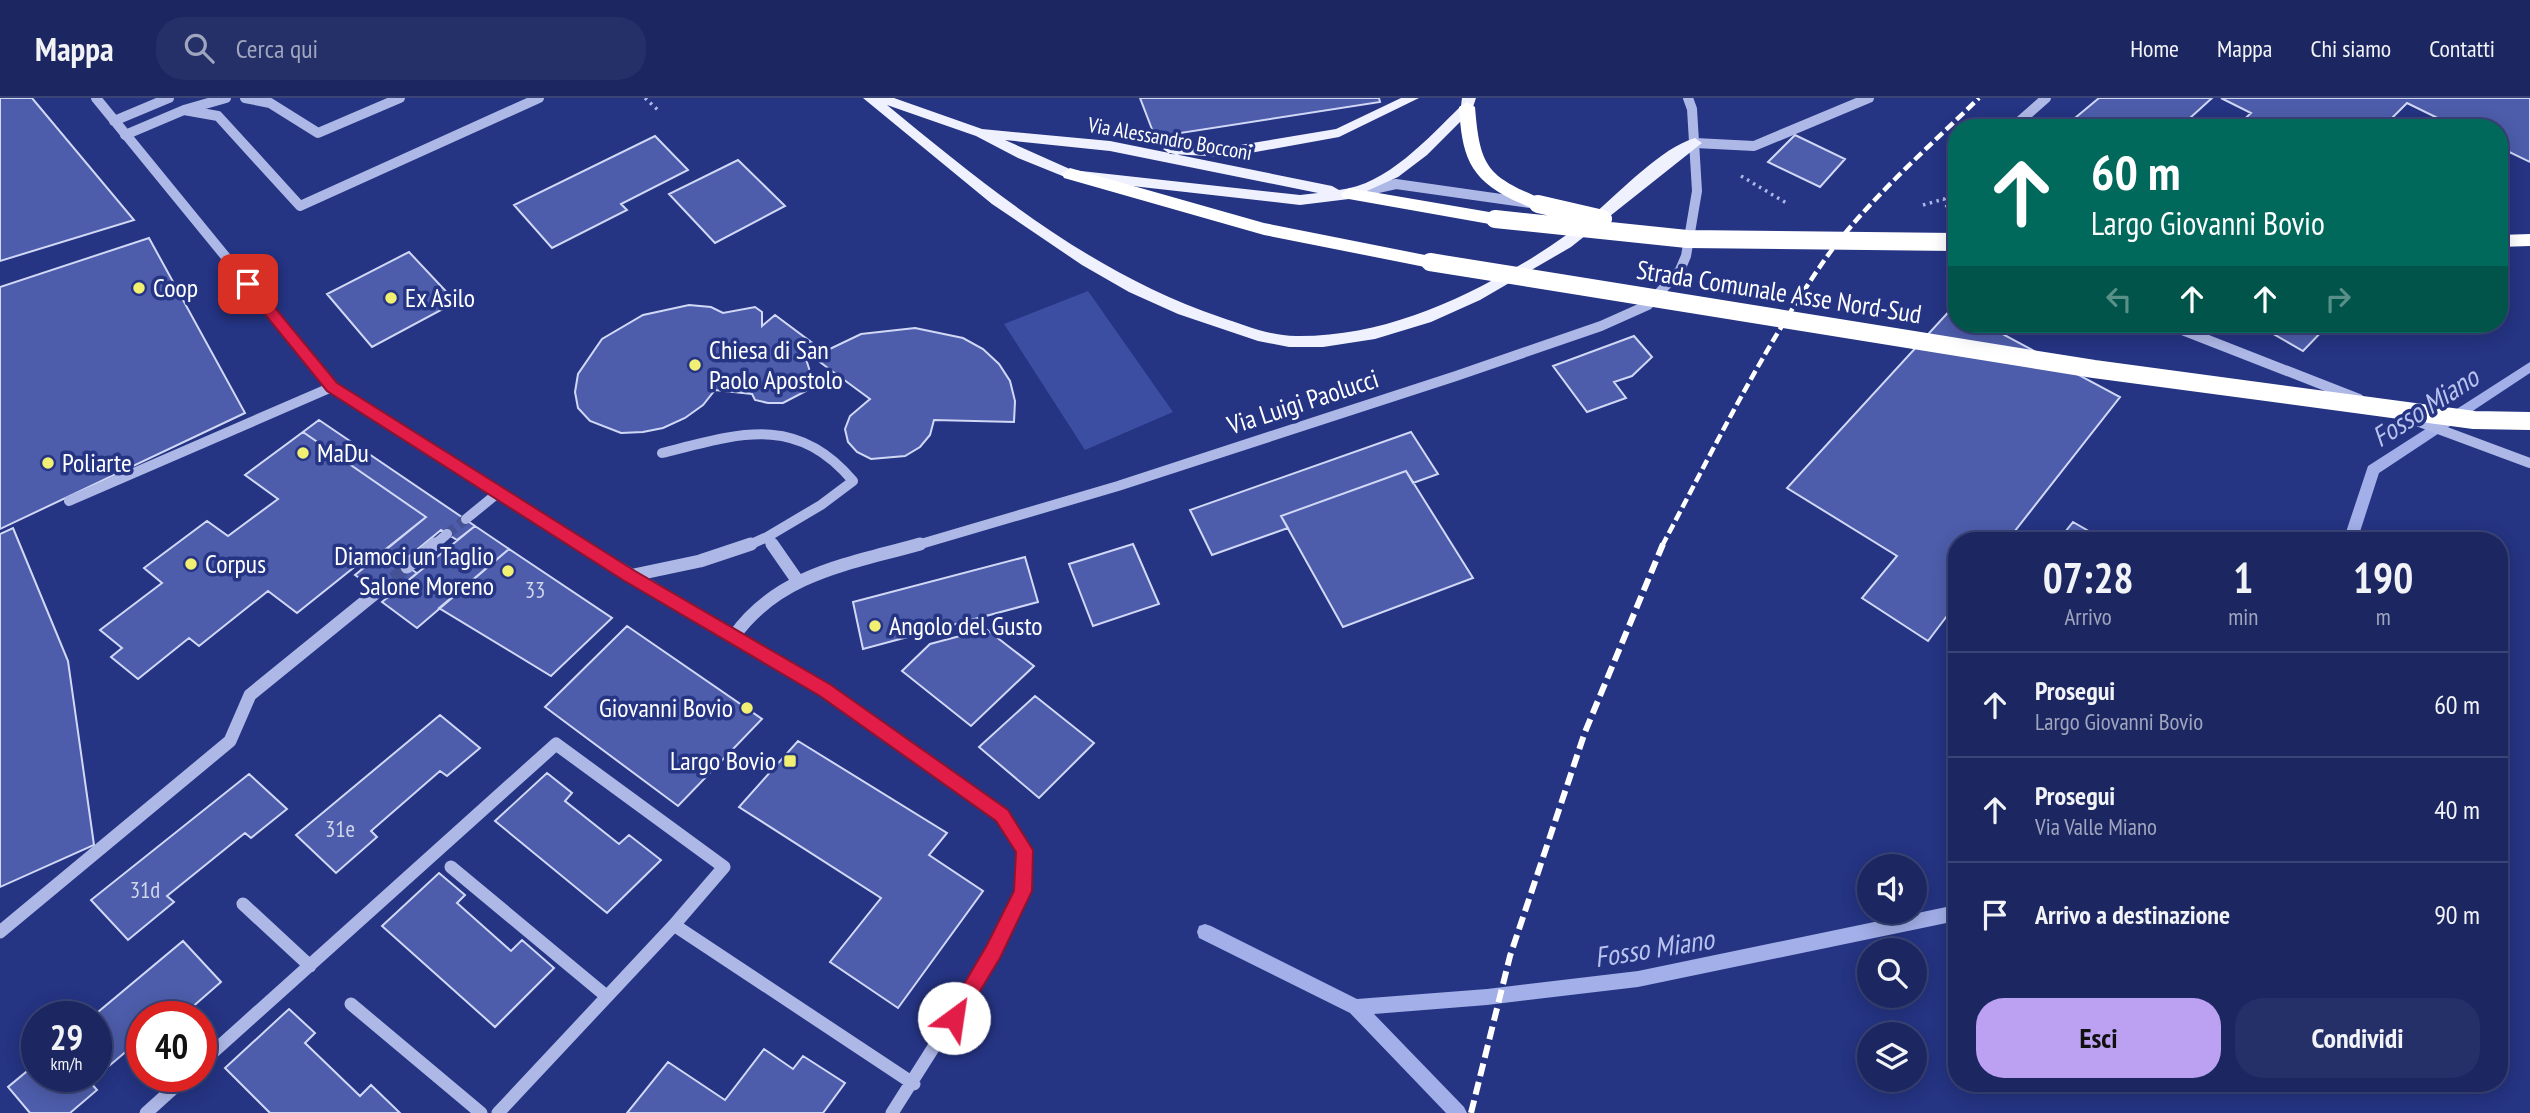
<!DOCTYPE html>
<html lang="it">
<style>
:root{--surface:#1c2762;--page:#252f68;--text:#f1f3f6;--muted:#a0a5be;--line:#3a4477;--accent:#bca0f2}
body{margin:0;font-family:"PT Sans Narrow",sans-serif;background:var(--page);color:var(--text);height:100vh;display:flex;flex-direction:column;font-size:26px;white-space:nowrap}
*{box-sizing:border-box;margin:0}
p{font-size:23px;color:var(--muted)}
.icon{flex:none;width:38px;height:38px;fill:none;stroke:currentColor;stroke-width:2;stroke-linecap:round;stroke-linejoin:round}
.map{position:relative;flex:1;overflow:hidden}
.details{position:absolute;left:1948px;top:434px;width:560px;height:560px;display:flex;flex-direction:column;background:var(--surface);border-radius:28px;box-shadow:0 4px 18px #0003,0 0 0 2px var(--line)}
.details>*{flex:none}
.banner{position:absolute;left:1948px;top:21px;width:560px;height:214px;border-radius:28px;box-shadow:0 4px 18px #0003,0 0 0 2px var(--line);background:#00695c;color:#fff;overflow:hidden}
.tools{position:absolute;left:1857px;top:756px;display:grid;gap:14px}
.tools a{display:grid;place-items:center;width:70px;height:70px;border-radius:50%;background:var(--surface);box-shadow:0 4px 18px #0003,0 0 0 2px var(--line);font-size:35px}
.speed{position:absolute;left:21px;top:903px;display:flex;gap:14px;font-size:35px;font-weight:700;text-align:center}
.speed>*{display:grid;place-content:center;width:91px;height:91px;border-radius:50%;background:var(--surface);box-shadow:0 4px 18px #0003,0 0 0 2px var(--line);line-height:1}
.speed small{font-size:18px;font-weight:400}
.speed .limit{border:10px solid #d22;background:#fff;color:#111}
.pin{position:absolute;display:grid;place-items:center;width:60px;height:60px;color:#fff;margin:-30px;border-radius:14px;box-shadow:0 4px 10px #0006}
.me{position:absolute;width:77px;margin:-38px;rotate:31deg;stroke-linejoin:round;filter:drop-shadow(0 0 5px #0008)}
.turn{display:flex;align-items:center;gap:24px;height:147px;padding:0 28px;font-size:32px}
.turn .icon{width:91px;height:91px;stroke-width:2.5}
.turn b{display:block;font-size:49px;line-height:60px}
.lanes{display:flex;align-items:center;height:66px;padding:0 28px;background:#0003;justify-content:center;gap:35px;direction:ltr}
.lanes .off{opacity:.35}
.eta{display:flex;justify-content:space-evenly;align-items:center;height:119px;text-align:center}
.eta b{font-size:42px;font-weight:800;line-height:49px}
.cta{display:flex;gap:14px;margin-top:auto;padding:14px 28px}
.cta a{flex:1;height:80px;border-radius:28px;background:var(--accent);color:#111;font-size:28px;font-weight:800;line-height:80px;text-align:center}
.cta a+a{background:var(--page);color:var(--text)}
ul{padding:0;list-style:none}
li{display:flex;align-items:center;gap:21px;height:105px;padding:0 28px;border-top:2px solid var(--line)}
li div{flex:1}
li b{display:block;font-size:26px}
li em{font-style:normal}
header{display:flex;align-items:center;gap:42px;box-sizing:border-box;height:98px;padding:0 35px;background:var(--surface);border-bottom:2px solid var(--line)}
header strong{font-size:33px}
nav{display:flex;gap:38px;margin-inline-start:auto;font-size:24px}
.search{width:490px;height:63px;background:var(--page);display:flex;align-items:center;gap:18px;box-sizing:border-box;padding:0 24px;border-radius:28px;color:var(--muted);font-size:26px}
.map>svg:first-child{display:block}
.green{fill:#3c4ea2}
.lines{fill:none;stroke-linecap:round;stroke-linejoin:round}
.stream{fill:#a2afe8;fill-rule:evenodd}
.building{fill:#4d5dab;stroke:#d1d8f6;stroke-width:2}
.minor-tunnel-far1{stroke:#465296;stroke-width:10;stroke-dasharray:10 5;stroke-linecap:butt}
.minor-tunnel{stroke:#465296;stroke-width:13;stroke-dasharray:13 7;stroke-linecap:butt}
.path{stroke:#aeb8e7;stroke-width:3.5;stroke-dasharray:2.5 4.5;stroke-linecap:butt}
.minor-far1{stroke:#aeb8e7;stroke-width:10}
.minor{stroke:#aeb8e7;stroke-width:13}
.major{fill:#f0f1fe;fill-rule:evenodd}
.highway{fill:#fff;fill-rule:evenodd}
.rail-far1{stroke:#fff;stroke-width:4.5;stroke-dasharray:10 4.5;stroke-linecap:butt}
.rail{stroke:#fff;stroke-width:6;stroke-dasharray:13 6;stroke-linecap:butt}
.highway-bridge{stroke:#fff;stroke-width:18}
.route{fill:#e11d48;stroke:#92132f;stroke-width:2}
.poi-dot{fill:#f1f072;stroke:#253483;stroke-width:2.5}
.labels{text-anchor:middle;stroke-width:7;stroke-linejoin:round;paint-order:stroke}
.far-street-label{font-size:21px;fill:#fff;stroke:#253483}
.number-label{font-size:23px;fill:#d2d6ea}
.poi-label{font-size:26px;fill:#fff;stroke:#253483;text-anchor:start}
.street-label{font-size:26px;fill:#fff;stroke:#253483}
.water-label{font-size:28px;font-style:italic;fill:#b9c3ef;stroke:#253483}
</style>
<header>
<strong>Mappa</strong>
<div class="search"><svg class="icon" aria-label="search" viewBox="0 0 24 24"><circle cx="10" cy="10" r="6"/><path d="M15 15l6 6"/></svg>Cerca qui</div>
<nav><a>Home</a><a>Mappa</a><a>Chi siamo</a><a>Contatti</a></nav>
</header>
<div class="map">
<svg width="2530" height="1015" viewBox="0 0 2530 1015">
<rect width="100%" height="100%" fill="#253483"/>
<path class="green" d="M1088 193 1173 314 1085 352 1004 226Z"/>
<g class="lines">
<path class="stream" d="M2530 264V275L2379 375 2357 443H2343L2368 368Z
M1956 807V823L1638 889 1487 907 1374 916 1464 1009 1467 1015H1446L1350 915 1199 840 1197 834 1199 828 1205 826 1211 828 1357 901 1487 891 1638 873Z"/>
</g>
<path class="building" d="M0 0H32L134 122 0 163Z
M1140 0H1379L1380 4 1155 39Z
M2099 0H2212L2179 30H2063Z
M2221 0H2530V64L2499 49V30H2458L2407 5 2382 30H2235L2251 15Z
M1795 37 1845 61 1820 89 1768 64Z
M655 38 688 72 621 106 627 112 552 150 514 107Z
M738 62 785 108 715 145 669 96Z
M149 140 245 315 0 431V189Z
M409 154 456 204 372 249 327 196Z
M689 207 711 209 723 215 755 209 762 214V228L775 217 811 244 802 247 814 252 806 261 813 283 806 293 783 305H768L755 302 752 296 715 292 703 307 685 320 663 330 643 334 621 335 590 323 578 310 575 294 578 276 602 241 643 217Z
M1953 209 1956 211V226H1984L2120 299 2007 443H1956V506L1928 543 1862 500 1897 458 1787 390Z
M2256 226H2329L2303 253Z
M915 230 963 240 983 251 999 266 1010 283 1015 303 1014 324 934 322 930 337 920 349 905 358 871 361 857 354 848 344 845 331 850 318 870 301 813 259 861 236Z
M1634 238 1652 259 1632 278 1614 284 1626 300 1587 314 1553 268Z
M319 322 475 428 457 442 441 432 401 465 417 475 387 500 355 477 426 419 303 334Z
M303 334 426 419 362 470 357 467 297 515 268 493 199 548 189 540 138 581 111 559 122 550 100 532 162 485 144 470 207 423 228 438 278 401 245 377Z
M1411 334 1438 376 1413 385 1406 373 1281 418 1288 430 1212 457 1190 412Z
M1406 373 1473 480 1343 529 1281 418Z
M2073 424 2106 443H2058Z
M475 428 509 451 417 530 382 504Z
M13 430 68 563 94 747 0 789V436Z
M1133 446 1159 506 1093 528 1069 466Z
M509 451 612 520 551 578 439 510Z
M1025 459 1038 504 863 551 853 504Z
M627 528 762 621 678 708 545 609Z
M986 531 1034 568 971 628 902 573 930 546Z
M1035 598 1094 645 1039 700 979 649Z
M440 617 480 650 447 678 440 673 371 733 377 739 336 775 296 737Z
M798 643 947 735 929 757 983 793 898 910 830 864 881 800 739 709Z
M547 675 572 695 565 703 619 746 629 737 661 762 607 815 495 723Z
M249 676 287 711 251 740 245 735 167 798 174 804 128 842 91 802Z
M439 775 465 797 457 805 511 853 522 842 554 870 495 929 382 828Z
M183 843 221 884 182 918 176 911 167 919H142V940L90 984 97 992 70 1015H30L8 989 37 965V978H96V919H92Z
M289 911 315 935 305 945 360 998 371 987 400 1015H270L225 970Z
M764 951 793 971 803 958 845 985 823 1015H627L668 964 725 1002Z"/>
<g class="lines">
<path class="minor-tunnel-far1" d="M447 436 466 421"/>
<path class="minor-tunnel" d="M378 493 407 469"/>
<path class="path" d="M645 0 658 12
M1741 78 1788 106
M1923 107 1944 101 1947 109"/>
<path class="minor-far1" d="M96 0 332 289 581 448
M245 0 270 5 318 35 400 0
M184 12 218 18 300 108 539 0
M114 23 169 0
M2012 30 2046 0
M125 37 184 12 226 0
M1695 45 1754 48 1869 0
M1355 95 1396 86 1530 105
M2167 226 2359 301
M2406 319 2530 365
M662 355C738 336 796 315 853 383L821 407 767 439 773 448
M69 403 332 289
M466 421 499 394
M433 448 447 436
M747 448 767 439
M914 448 1118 388 1456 278 1601 228 1648 207 1680 172 1686 158 1697 93 1692 11 1688 0"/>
<path class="minor" d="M579 446 825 593 1002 717 1025 752 1023 793 994 854 892 1015
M772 446 797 482
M407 469 435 446
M629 478 700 463 751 446
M734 538C779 475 850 466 920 446
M451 769 605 897
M243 806 310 868
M0 834 230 643 250 597 378 493
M351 906 481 1015
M201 965 556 646 724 769 674 827
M146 1015 187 978
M498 1015 674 827 914 986"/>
<path class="major" d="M863 0H894L982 31 1110 43 1332 88 1339 92C1387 87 1428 40 1461 8L1462 0H1476L1472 12 1427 57 1398 79 1349 101 1300 107 1070 81 1018 60 976 38 887 7C989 91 1093 176 1220 219 1244 227 1270 238 1296 238 1377 239 1451 207 1520 167 1546 152 1570 135 1594 116 1621 93 1661 50 1695 40L1702 45 1571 149 1480 202 1431 224 1375 241 1323 249H1289L1258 243 1178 216 1129 194 1082 167 992 106ZM1005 42 1110 53 1318 95 1300 97 1072 72Z
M1401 0H1419L1339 39 1228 59 1170 56 1163 51 1170 46 1228 49 1336 31Z"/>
<path class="highway" d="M1467 4 1475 9C1480 71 1488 78 1544 102L1547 106 1544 110C1533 113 1523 106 1513 102 1468 80 1462 56 1459 9Z
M1070 70 1264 125 1430 158 1439 164 1430 170 1264 137 1064 80 1062 76Z
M1349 90 1495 115 1504 121 1495 127 1343 100 1341 96Z
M2530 136V148L2499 149V137Z"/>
<path class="rail-far1" d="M1662 448C1712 354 1759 258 1819 170 1859 110 1927 51 1979 0"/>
<path class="rail" d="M1471 1015 1510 858 1585 634 1663 446"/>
<path class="highway-bridge" d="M1538 106 1603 121
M1495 121 1687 141 1956 144
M1430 164 2094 271 2474 322 2530 323"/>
</g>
<path class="route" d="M248 181 252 182 337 285 635 473 831 587 1008 712 1033 752 1032 793 1000 860 960 926 954 929 947 926 944 920 987 847 1014 793 1016 754 996 723 820 598 623 482 327 293 243 189V182Z"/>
<g class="poi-dot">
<circle cx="139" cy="190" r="7"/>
<circle cx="391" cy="200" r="7"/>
<circle cx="695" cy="267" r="7"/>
<circle cx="303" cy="355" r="7"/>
<circle cx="48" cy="365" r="7"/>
<circle cx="191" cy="466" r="7"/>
<circle cx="508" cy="473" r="7"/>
<circle cx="875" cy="528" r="7"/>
<circle cx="747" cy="610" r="7"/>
<rect x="783" y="656" width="14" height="14" rx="3.5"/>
</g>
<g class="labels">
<g class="far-street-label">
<text transform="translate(1170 41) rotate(10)" y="7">Via Alessandro Bocconi</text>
</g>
<g class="number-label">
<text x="535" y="500">33</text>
<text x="340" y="739">31e</text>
<text x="145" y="800">31d</text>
</g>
<g class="poi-label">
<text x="153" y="199">Coop</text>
<text x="405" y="209">Ex Asilo</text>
<text x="709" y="261">Chiesa di San<tspan x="709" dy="30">Paolo Apostolo</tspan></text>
<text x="317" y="364">MaDu</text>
<text x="62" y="374">Poliarte</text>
<text x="494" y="467" text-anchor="end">Diamoci un Taglio<tspan x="494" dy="30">Salone Moreno</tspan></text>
<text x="205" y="475">Corpus</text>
<text x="889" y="537">Angolo del Gusto</text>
<text x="733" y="619" text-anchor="end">Giovanni Bovio</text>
<text x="776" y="672" text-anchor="end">Largo Bovio</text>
</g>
<g class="street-label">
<text transform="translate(1779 194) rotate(9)" y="9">Strada Comunale Asse Nord-Sud</text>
<text transform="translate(1303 304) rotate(-18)" y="9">Via Luigi Paolucci</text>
</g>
<g class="water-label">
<text transform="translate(2425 309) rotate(-33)" y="10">Fosso Miano</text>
<text transform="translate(1654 850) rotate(-9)" y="10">Fosso Miano</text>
</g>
</g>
</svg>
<div class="tools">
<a><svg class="icon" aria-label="sound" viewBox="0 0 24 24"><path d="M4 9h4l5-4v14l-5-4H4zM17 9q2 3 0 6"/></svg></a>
<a><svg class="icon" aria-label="search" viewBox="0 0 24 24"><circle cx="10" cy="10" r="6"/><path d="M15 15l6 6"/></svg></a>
<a><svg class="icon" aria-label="layers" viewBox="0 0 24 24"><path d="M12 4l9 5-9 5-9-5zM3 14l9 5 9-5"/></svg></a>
</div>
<div class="speed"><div>29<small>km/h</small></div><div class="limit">40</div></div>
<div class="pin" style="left:248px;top:186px;background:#d93025"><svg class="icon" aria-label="arrive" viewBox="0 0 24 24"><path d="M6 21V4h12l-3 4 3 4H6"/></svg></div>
<svg class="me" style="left:954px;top:920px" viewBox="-20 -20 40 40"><circle r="19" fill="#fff"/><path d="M0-13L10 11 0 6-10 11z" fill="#e11d48"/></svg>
<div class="banner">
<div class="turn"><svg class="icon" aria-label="ahead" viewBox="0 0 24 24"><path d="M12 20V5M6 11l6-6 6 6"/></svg><div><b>60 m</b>Largo Giovanni Bovio</div></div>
<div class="lanes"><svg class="icon off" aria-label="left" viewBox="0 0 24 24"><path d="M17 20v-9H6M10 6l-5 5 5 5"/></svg><svg class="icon" aria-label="ahead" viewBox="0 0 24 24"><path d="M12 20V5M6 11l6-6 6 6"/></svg><svg class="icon" aria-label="ahead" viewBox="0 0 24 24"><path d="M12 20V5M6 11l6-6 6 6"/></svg><svg class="icon off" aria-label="right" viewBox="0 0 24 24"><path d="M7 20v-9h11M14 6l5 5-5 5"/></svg></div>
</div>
<section class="details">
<div class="eta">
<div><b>07:28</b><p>Arrivo</p></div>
<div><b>1</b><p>min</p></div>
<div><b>190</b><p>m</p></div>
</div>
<ul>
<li><svg class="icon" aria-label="ahead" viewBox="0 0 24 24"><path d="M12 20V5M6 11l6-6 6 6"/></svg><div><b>Prosegui</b><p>Largo Giovanni Bovio</p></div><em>60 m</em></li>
<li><svg class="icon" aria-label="ahead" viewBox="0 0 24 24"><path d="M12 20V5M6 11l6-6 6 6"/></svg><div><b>Prosegui</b><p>Via Valle Miano</p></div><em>40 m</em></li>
<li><svg class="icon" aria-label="arrive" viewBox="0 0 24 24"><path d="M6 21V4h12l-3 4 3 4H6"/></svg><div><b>Arrivo a destinazione</b></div><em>90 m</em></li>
</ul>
<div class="cta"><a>Esci</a><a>Condividi</a></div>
</section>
</div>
